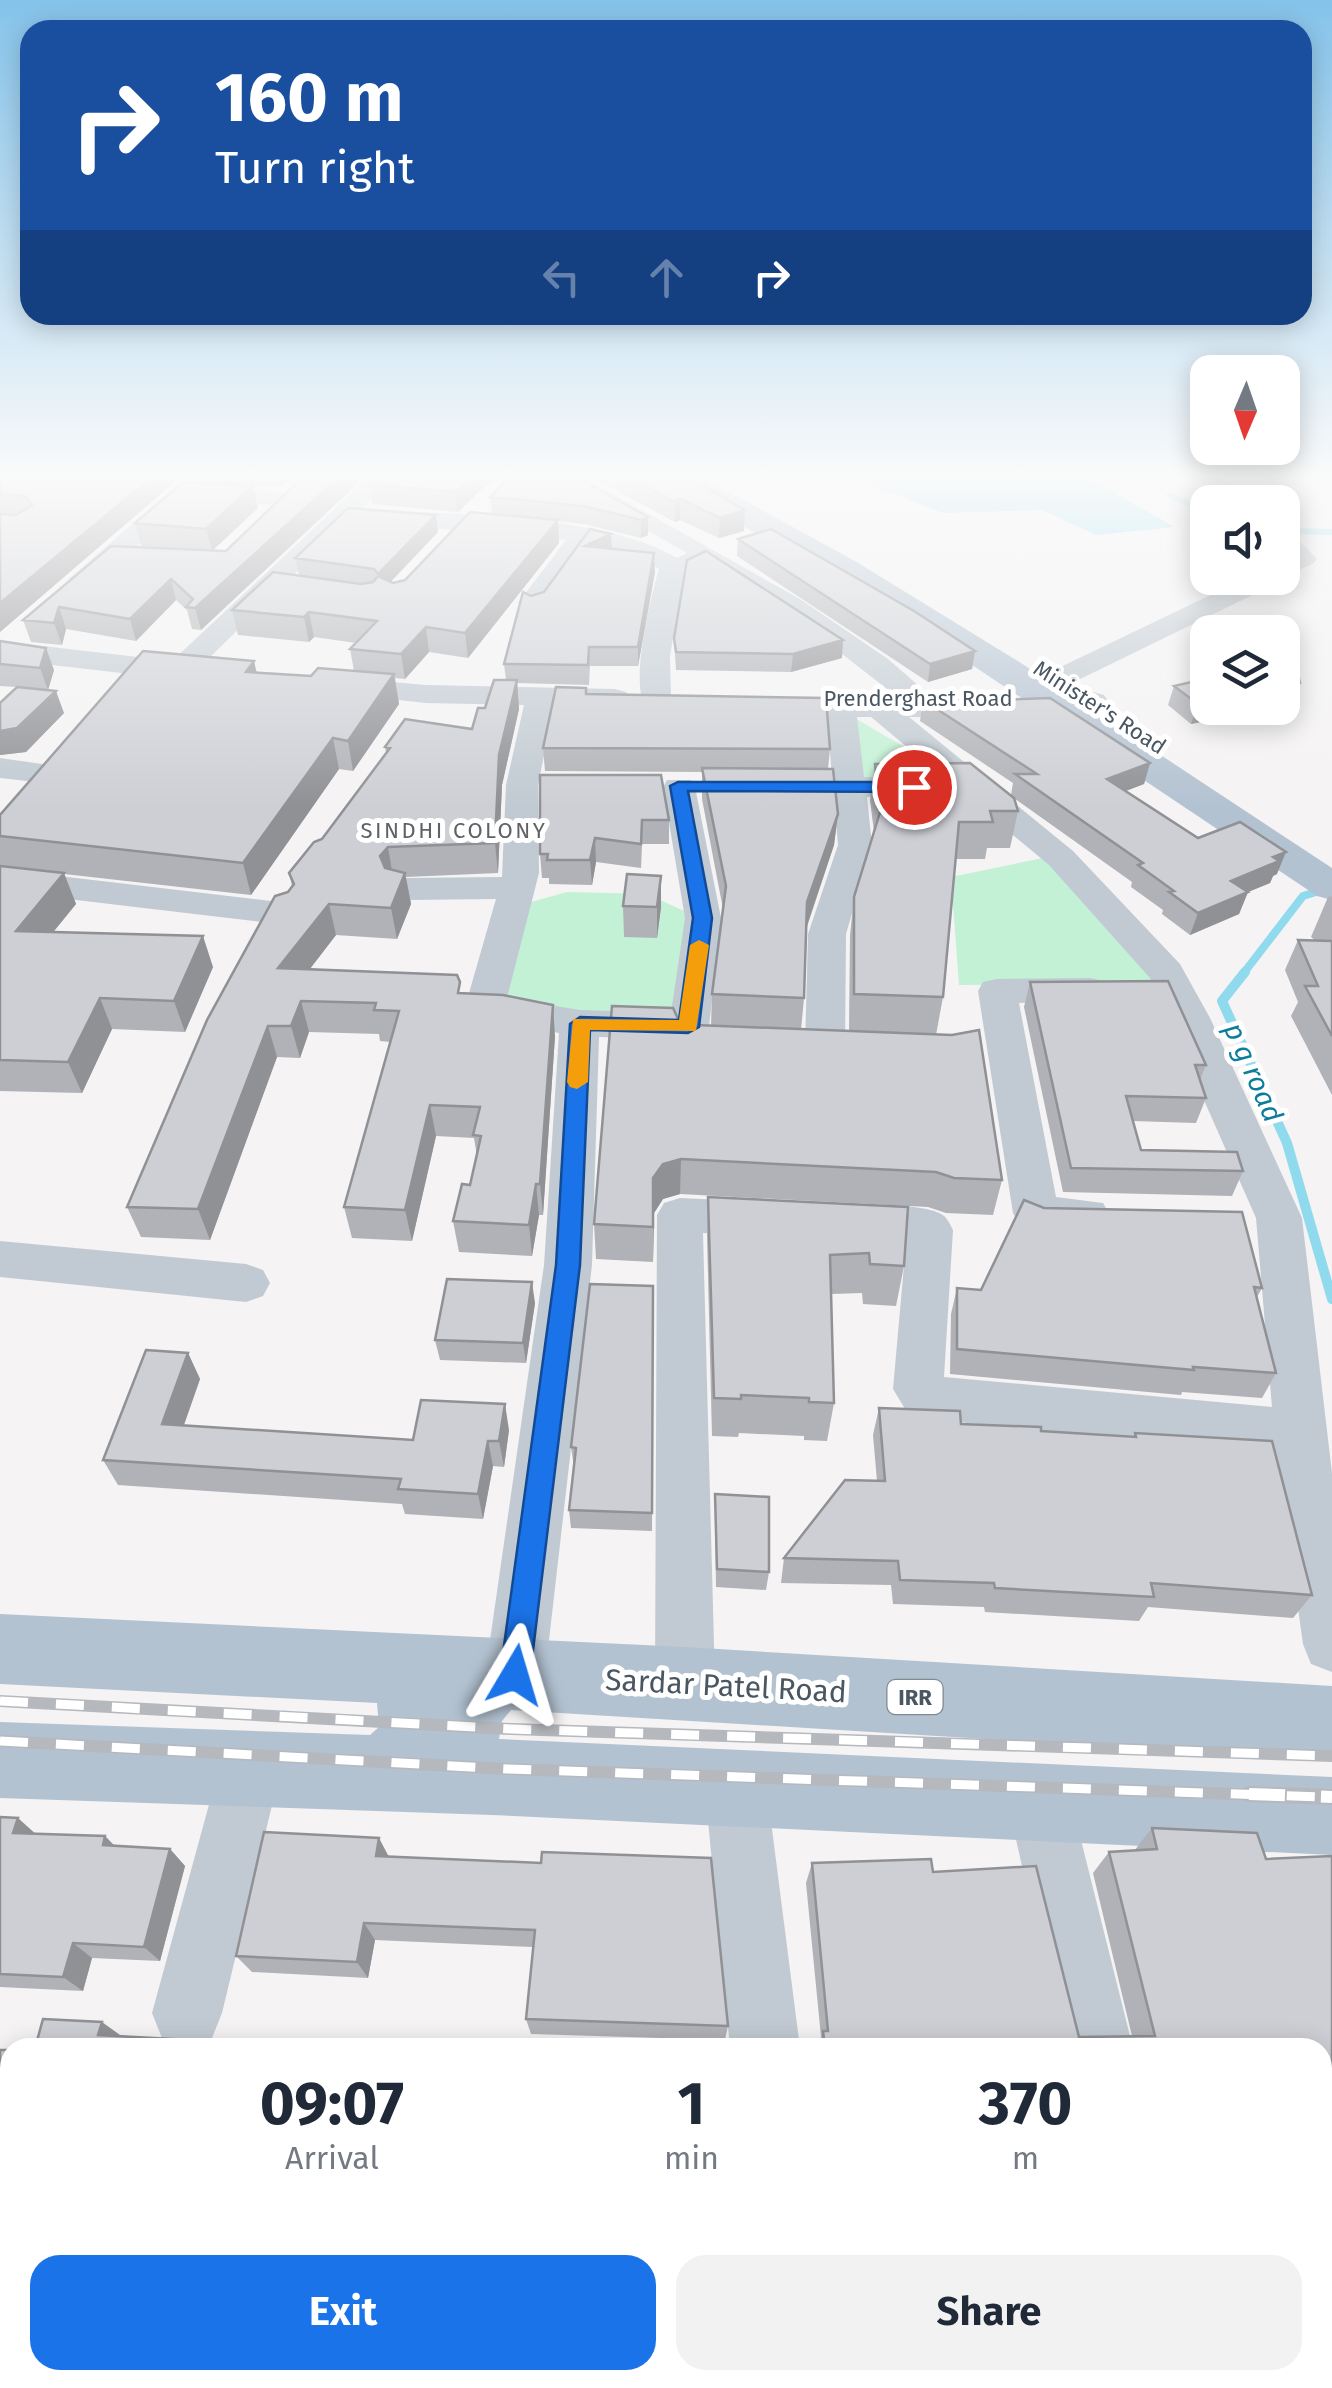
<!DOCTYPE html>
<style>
:root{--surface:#fff;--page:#f2f2f3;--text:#1f2937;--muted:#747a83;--accent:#1a73e8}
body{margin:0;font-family:"Fira Sans",sans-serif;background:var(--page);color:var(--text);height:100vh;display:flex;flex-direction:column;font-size:38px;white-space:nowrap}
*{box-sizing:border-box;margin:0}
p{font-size:32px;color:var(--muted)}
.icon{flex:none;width:55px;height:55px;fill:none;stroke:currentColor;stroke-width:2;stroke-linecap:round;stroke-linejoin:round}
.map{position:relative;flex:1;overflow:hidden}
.side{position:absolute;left:0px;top:2038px;width:1332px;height:352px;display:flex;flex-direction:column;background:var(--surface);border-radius:30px 30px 0 0;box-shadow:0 5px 25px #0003}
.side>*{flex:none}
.hud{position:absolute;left:20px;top:20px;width:1292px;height:305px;border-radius:30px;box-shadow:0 5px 25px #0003;background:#1a4fa0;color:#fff;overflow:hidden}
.needle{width:65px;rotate:182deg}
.tools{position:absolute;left:1190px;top:355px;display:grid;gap:20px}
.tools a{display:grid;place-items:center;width:110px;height:110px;border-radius:20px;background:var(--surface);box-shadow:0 5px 25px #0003;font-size:50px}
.pin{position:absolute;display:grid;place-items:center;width:85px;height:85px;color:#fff;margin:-42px;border:5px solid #fff;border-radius:50%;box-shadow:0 2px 10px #0007}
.me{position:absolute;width:110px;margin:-55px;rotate:7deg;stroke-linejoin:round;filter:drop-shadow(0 0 8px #0008)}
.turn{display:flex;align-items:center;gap:35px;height:210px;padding:0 30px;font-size:45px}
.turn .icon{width:130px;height:130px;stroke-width:2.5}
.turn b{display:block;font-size:70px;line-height:85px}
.lanes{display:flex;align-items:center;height:95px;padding:0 30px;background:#0003;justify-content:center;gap:50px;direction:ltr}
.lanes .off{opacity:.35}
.eta{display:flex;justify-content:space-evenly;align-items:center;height:170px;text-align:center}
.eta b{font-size:60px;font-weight:700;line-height:70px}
.button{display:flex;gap:20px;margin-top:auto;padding:20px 30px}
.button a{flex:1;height:115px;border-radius:30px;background:var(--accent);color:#fff;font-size:40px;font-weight:700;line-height:115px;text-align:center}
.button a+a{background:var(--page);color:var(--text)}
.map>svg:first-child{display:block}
.green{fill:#c3f1d5}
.water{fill:#90daee}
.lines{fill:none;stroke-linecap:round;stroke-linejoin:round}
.stream-far2{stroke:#90daee;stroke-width:6}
.stream-far1{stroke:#90daee;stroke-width:8}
.stream{stroke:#90daee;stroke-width:10}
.minor{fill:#c1cad2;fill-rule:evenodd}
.major{fill:#b3c2d1;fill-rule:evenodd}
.rail-far1-casing{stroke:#b5b8bd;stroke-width:12}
.rail-casing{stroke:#b5b8bd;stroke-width:16}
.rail-far1{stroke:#fff;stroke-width:9;stroke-dasharray:28;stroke-linecap:butt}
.rail{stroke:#fff;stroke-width:12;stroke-dasharray:36;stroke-linecap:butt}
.wall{fill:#b0b2b7}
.shaded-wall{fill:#909195}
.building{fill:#cdcfd5;stroke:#909195;stroke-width:2.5}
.route{fill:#1a73e8;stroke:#114b97;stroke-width:2.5}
.slow{fill:#f59e0b}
.labels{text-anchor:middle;stroke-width:10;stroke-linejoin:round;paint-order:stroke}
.far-street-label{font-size:22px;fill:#4a5661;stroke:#fff}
.far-neighbourhood-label{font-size:22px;letter-spacing:2.5px;fill:#5f6368;stroke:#fff}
.shield{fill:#fff;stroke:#808990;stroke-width:2.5}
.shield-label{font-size:22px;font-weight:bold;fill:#4a5661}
.water-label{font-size:28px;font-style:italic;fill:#0c7c9b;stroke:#fff}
.near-street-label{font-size:30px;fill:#4a5661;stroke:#fff}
</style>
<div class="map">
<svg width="1332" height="2388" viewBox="0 0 1332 2388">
<rect width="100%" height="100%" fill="#f5f3f3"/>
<path class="green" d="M843 711 972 787 857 788Z
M1053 856 1167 984 959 985 951 877Z
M567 892 647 894 697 917 684 1022 471 1001 492 913Z"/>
<path class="water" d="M840 473H1070L1113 492 1174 527 1096 535 1042 510 943 513Z"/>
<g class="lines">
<path class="stream-far2" d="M1169 495 1208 511
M1282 531 1332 532"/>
<path class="stream-far1" d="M1243 974 1303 896 1332 887"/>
<path class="stream" d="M1245 972 1222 1001 1287 1143 1332 1299"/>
<path class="minor" d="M191 473H217L203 487 288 492 300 499 288 506 189 500 88 590H70L66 584 70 578Z
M373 473H398L201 666 206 672 201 678 191 681 0 659V641L172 661Z
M547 473H576L800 599 888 659 934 699H1026L1093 692 1104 695 1108 701 1104 707 1093 710 1026 717H909L1073 851 1180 964 1210 1018 1302 1218 1332 1473V1672L1311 1664 1303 1644 1276 1452 925 1419 907 1412 893 1389 906 1243 845 1240 829 1235 822 1223 829 1211C850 1204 927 1202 944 1216 947 1218 951 1226 953 1230L944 1377 1272 1407 1256 1218 1150 978 1049 865 871 717H857L864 777 942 780 946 787 942 794 867 797 872 845 846 934 845 1048 839 1058 825 1062 811 1058 805 1048 808 934 838 845 834 797 762 794 758 787 762 780 832 777 827 717 753 714 749 708 753 702 764 699H900L824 640 705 564 684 575 670 656 671 699 667 705H645C630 682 651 596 659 569L631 552 589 543 542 609 532 611 518 603 566 540 375 523 363 516 375 509C463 516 603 514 677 558L687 553Z
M1186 473H1215L1261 502H1232Z
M1282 530 1291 532 1317 559 1313 564 1282 577V559L1287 557 1282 552Z
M1246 578H1279L1275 584 1068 685H1048L1043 679 1048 673Z
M335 677 426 685 615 689 626 692 630 698 626 704 554 706 538 785 539 873 507 998 580 1010 671 1013 685 918 663 787 667 780H691L695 787 721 918 709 1027 703 1036 689 1040 599 1037 592 1265 545 1675 536 1696 515 1704 494 1696 485 1675 544 1265 559 1033 471 1016 465 1007 496 899 407 900 394 897 389 889 394 881 407 878 502 877 506 785 524 705 426 703 324 692 320 686 324 680Z
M0 758 56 766 61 773 56 780 45 783 0 778Z
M0 869 280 902 293 905 298 913 293 921 280 924 0 891Z
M1090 978 1104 981 1109 990 1104 999 1019 1003 1056 1197 1103 1203 1110 1215 1103 1227C1077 1235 1046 1233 1020 1225L1013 1213 978 991 983 982 997 979Z
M680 1198 766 1202 782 1207 789 1219 782 1231 766 1236 703 1233 715 1683 706 1704 685 1712 664 1704 655 1683 657 1215 664 1203Z
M0 1241 246 1264 263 1270 270 1283 263 1296 246 1302 0 1277Z
M250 1737 272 1746 281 1768 222 2013 212 2038 186 2048 162 2038 152 2013 219 1768 228 1746Z
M736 1759 758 1768 767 1790 800 2048H730L705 1790 714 1768Z
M1040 1772 1062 1782 1072 1804 1133 2048H1063L1008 1804 1018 1782Z
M0 2234 10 2236V2314L0 2312Z
M62 2380H142L140 2388H60Z
M762 2380H842L843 2388H763Z"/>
<path class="major" d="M659 473H694L855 561 1021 663 1332 868V900L1317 896 914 626 663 479Z
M0 1614 685 1647 1332 1686V1760L511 1710 502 1721 499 1739 1332 1777V1855L492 1815 0 1798V1722L370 1735 379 1727 377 1703 0 1684Z"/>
<g class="rail-far1-casing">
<path id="rail-far1" d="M0 1701 512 1729 1332 1756
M0 1741 508 1769 1322 1797"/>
</g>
<g class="rail-casing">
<path id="rail" d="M1249 1794 1332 1797"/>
</g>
<use href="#rail-far1" class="rail-far1"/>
<use href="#rail" class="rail"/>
</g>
<path class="wall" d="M0 473H185L0 632Z
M209 473H298L280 487 212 484Z
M307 473H369L201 630 192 629 187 610 176 600 136 641 66 629 62 645 31 642 23 620 174 548 141 546 135 523 258 508 213 550 226 551Z
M380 473H569L648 517V535L641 538 584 524 558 521 559 543 468 658 429 652 405 679 395 678 399 704 353 771 339 769 251 895 64 874 76 904 53 932 213 967 185 1032 112 1029 82 1093 0 1091V815L256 673 311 676 354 671 350 649 356 643 314 637 309 642 238 635 232 610 299 575 295 558 438 532 390 582 393 583 405 580 492 514 490 497 516 474 504 475 485 486 458 512 372 504 369 484Z
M583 473H681L744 531 719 538 680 520 675 522Z
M738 539 975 651 972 669 928 682 737 556Z
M612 549 655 572 638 666H590L589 685 517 683 519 709 502 785 498 873 406 877 411 904 397 939 336 935 309 970 462 993 555 1036 543 1215H539L532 1256 459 1252 453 1221 470 1185 477 1156 474 1138 436 1136 412 1241 352 1238 344 1207 391 1042 380 1041 379 1034 309 1032 300 1058 277 1057 210 1240 141 1237 127 1207 292 886 289 873 322 839 386 753 385 747 472 729 506 680 504 664 531 596 544 592Z
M674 638 842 658 791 672 676 670Z
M0 641 54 670 48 690 64 713 26 752 0 755V703L17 687 0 686Z
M1174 686 1208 708H1268L1191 724 1168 705Z
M586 694 830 749 828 769 838 814 834 845 807 927 804 998 801 1030 849 1031 850 935 854 897 874 832 870 800 875 764 1011 795 1013 783 920 721 923 700 981 704 1150 763 1144 784 1126 791 1198 838 1277 874 1273 876 1270 883 1248 892 1239 914 1190 935 1162 914 1163 910 1131 887 1132 882 1011 796 1018 811 1010 848H987L985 859H955L943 997 936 1035 1002 1180 993 1215 946 1213 928 1207 680 1194 663 1199 654 1213 653 1262 596 1259 594 1224 679 1021 695 1025 711 1026 712 994 723 909 702 799V772L545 771 543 748Z
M540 775 669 820V844H642L641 868 596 862 592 885 549 884V878H542L540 854Z
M1332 896V1095L1291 1016 1298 1002 1285 970 1298 940 1316 941 1311 937 1328 897Z
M623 906 661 907 657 938 624 937Z
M1030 982 1206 1065 1200 1080 1206 1098 1196 1123 1133 1121 1141 1150 1243 1171 1232 1196 1063 1192 1024 1007Z
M708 1197 904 1266 896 1306 863 1304 862 1293 831 1294 834 1403 827 1441 804 1440V1436L739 1433 738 1437 712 1436 707 1237Z
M653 1286 652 1531 571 1528 569 1510 574 1467 571 1447Z
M957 1288 981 1290 1262 1288 1257 1297 1276 1373 1262 1398 1182 1392 1181 1395 950 1374 951 1314Z
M535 1303 526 1363 440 1360 435 1340Z
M188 1353 200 1379 184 1425 413 1440 509 1430 504 1467 493 1466 483 1519 405 1514 402 1504 118 1485 103 1460Z
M879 1408 961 1424 1134 1437 1135 1433 1312 1595 1293 1618 1148 1607 1139 1621 985 1612 984 1607 893 1604 891 1585 781 1583 784 1558 877 1481 873 1435Z
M715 1494 769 1572 766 1590 716 1587Z
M0 1817 35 1834 105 1836 115 1846 170 1849 185 1866 160 1961 92 1958 83 1991 0 1987Z
M1152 1828 1266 1859 1332 1856V2112L1322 2113V2048H817L821 2037 806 1883 812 1863 933 1872 1079 2037 1132 2036 1093 1873 1109 1852 1134 1851Z
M388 1856 728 2026 725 2040 531 2034 526 2019 533 1947 375 1940 368 1978 252 1972 236 1956Z
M0 2050H10V2193L7 2203H0Z"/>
<path class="shaded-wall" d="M157 473H185L0 632V603Z
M277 473H298L280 487Z
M344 473H369L201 630 195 608Z
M475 473H503L504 475 485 486 458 512 455 492Z
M253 486 258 508 212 551 206 529Z
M680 499V520L675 522V502Z
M745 510 744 531 719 538 720 518Z
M436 515 438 532 381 592 378 574Z
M648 517V535L641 538V520Z
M558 520 559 543 468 658 465 633Z
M611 534 612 552 585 546Z
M654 553 655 572 638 666V647Z
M171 579 176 600 136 641 130 619Z
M59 607 66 629 62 645 54 623Z
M309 612 314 637 309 642 304 617Z
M426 627 429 652 405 679 401 654Z
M843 640 842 658 791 672 793 654Z
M46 648 54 670 48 690 40 668Z
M975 651 972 669 928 682 930 664Z
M254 661 261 691 246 672Z
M394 674 399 704 353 771 348 741Z
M517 680 519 709 502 785 498 873 495 843 499 755Z
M1300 683 1293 702 1282 704V686Z
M56 691 64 713 26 752 0 755V731Z
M1208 702V708H1268L1191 724 1198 704Z
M333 738 339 769 251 895 243 863Z
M1150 763 1144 784 1101 800 1107 779Z
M838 814 834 845 804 934 807 902Z
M595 838 596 862 592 885 590 860Z
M388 847 393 877 386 887 380 856Z
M1286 852 1277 874 1273 876 1270 883 1248 892 1239 914 1190 935 1198 913 1231 881 1273 857Z
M64 873 76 904 29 962 16 931Z
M405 873 411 904 397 939 391 908Z
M661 876V907L657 938V907Z
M329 904 336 935 286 1000 278 968Z
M203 936 213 967 185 1032 174 1001Z
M100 998 112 1029 82 1093 68 1062Z
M301 1001 309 1032 300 1058 291 1026Z
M553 1005 555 1036 543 1215 540 1184Z
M268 1026 277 1057 210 1240 198 1209Z
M430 1105 436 1136 412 1241 405 1210Z
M681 1159 680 1194 663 1199 654 1213 653 1262V1178L663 1164Z
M536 1184 539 1215 532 1256 529 1225Z
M532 1282 535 1303 526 1363 523 1343Z
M188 1353 200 1379 175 1450 162 1424Z
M505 1404 509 1430 504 1467 499 1441Z
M488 1441 493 1466 483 1519 478 1494Z
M18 1818 38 1836 13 1833Z
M105 1836 122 1854 103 1845Z
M379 1838 389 1857 376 1856Z
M170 1849 185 1866 160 1961 144 1947Z
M364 1923 375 1940 368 1978 357 1962Z
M73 1943 92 1958 83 1991 63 1977Z
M102 2022 120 2035 117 2047 98 2035Z
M189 2040 199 2048H187Z
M0 2189 10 2192 7 2203 0 2201Z
M27 2380H56L54 2388H25Z"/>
<path class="building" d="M0 473H157L0 603V514L16 515 32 505 26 496 0 494Z
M307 473H344L195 608 186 607 193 599 171 579 130 619 59 607 54 623 23 620 111 546 226 551Z
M380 473H475L455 492 369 484Z
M517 473H569L648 517 641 520 583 506 490 497 510 477Z
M620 473H681L745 510 720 518 680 499 675 502Z
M183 482 253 486 206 529 135 523Z
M348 508 436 515 378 574 374 569 295 558Z
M470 512 558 520 465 633 426 627 401 654 350 649 377 621 309 612 304 617 232 610 273 572 361 584 373 582 378 576 393 583 405 580Z
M590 529 611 534 585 546 654 553 638 647H589L588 665 504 664 523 592 531 596 544 592Z
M771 529 914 611 975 651 930 664 738 539Z
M706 551 843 640 793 654 676 652 674 638 687 560Z
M0 641 46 648 40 668 0 664Z
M143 651 254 661 246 672 311 676 318 668 394 674 348 741 333 738 243 863 0 836V815Z
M1295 660 1300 683 1282 686V663Z
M1208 678V702L1198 704 1174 686Z
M494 680H517L499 755 495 843 388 847 380 856 385 868 405 873 391 908 329 904 278 968 457 975 460 982 458 993 503 995 553 1005 540 1184H536L529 1225 453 1221 462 1184 470 1185 481 1136 473 1135 480 1107 430 1105 405 1210 344 1207 399 1011 374 1010 376 1003 301 1001 291 1026H268L198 1209 127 1207 207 1020 275 896 288 892 294 884 289 873 314 842 322 839 390 748 385 747 405 719 472 729 478 708H485Z
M17 687 56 691 17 728 0 731V703Z
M556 687 586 688V694L826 698 830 749 543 748Z
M1050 698 1150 763 1107 779 1198 838 1240 822 1286 852 1273 857 1279 861 1231 881 1248 892 1198 913 1169 892 1174 891 1138 865 1143 863 1015 774H1037L923 700H974L981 704 994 700Z
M970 763 1014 798 1018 811H990L993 822H959L943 997 854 994V897L881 809 875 764Z
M702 768 833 769 838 814 807 902 804 998 712 994 726 886Z
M540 775H661L669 820H642L641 844 595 838 590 860H547L548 854H540Z
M0 866 64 873 16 931 203 936 174 1001 100 998 68 1062 0 1060Z
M627 874 661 876 657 907 623 906Z
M1298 940 1332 941V1036L1305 986H1318Z
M1168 981 1206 1065H1195L1206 1098 1126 1096 1141 1150 1237 1152 1243 1171 1071 1168 1030 982Z
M612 1006 673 1008 679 1021 695 1025 952 1035 979 1030 1002 1180 954 1178 936 1172 681 1159 663 1164 653 1178V1227L594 1224Z
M708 1197 908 1207 904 1266 870 1264 869 1253 830 1255 834 1403 809 1402V1398L741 1395V1399L714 1398Z
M1024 1200 1044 1208 1242 1212 1262 1288 1254 1287 1276 1373 1193 1367 1194 1370 957 1349V1288L981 1290Z
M447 1279 532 1282 523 1343 435 1340Z
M590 1284 653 1286 652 1513 569 1510 576 1448 571 1447Z
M146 1350 188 1353 162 1424 413 1440 421 1400 505 1404 499 1441H488L478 1494 398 1489 401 1479 103 1460Z
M879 1408 960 1411 961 1424 1041 1427V1431L1136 1437 1135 1433 1272 1441 1312 1595 1151 1583 1154 1597 995 1588 994 1583 900 1580 898 1561 784 1558 845 1480 885 1481Z
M715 1494 769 1497V1572L717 1569Z
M0 1817 18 1818 13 1833 105 1836 103 1845 170 1849 144 1947 73 1943 63 1977 0 1974Z
M1152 1828 1257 1833 1266 1859 1332 1856V2102H1322V2048H825L823 2031H828L812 1863 931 1859 933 1872 1036 1866 1079 2037 1155 2036 1109 1852 1157 1849Z
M264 1832 379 1838 376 1856 541 1863 542 1852 711 1858 728 2026 526 2019 535 1930 364 1923 357 1962 236 1956Z
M43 2019 102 2022 98 2035 189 2040 187 2048H35Z
M0 2050H10V2186L0 2185Z
M0 2358 10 2359V2380H27L25 2388H0Z"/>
<linearGradient id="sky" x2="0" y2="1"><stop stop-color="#85c3ea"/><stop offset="0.59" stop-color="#fafafa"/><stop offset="1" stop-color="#fafafa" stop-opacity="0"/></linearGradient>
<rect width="1332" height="807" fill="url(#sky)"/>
<path class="route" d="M678 782H914L923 787 914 792 688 791 712 918 699 1027 688 1033 590 1030 580 1265 530 1675 526 1686 515 1690 504 1686 500 1675 556 1265 570 1024 580 1017 679 1020 693 918 670 786Z"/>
<path class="slow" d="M699 940 709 945 696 1031 590 1030 588 1082 577 1089 570 1087 567 1082 573 1019 679 1020 690 945Z"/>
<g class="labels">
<g class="far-street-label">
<text x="918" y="706">Prenderghast Road</text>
<text transform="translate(1100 707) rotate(33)" y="8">Minister's Road</text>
</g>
<g class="far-neighbourhood-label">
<text x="454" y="838">SINDHI COLONY</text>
</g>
<rect class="shield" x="887.5" y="1680" width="55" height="34" rx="8"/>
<g class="shield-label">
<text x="915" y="1705">IRR</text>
</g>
<g class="water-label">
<text transform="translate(1254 1072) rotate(66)" y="10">p g road</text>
</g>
<g class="near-street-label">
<text transform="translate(726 1686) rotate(3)" y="10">Sardar Patel Road</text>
</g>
</g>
</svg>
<div class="tools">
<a><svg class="needle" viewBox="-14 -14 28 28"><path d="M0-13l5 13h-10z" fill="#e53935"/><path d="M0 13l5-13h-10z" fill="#747a83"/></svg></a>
<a><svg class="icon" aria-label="sound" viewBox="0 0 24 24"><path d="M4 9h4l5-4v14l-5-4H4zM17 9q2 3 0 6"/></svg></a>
<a><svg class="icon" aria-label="layers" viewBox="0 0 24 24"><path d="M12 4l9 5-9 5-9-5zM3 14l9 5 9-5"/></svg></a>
</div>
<div class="pin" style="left:914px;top:787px;background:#d93025"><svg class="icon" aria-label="arrive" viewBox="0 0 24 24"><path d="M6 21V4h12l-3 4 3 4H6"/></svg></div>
<svg class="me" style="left:515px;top:1675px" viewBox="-20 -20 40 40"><path d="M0-17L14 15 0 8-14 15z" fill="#1a73e8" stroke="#fff" stroke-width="4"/></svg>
<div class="hud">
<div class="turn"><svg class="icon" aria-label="right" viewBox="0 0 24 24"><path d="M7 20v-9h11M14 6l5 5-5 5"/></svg><div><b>160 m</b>Turn right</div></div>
<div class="lanes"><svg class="icon off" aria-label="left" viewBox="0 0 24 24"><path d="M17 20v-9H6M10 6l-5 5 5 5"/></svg><svg class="icon off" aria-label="ahead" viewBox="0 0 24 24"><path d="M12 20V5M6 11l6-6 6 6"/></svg><svg class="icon" aria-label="right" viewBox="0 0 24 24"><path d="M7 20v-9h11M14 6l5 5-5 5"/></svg></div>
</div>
<section class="side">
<div class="eta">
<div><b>09:07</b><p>Arrival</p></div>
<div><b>1</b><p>min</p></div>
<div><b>370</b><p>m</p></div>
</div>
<div class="button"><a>Exit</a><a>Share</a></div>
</section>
</div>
